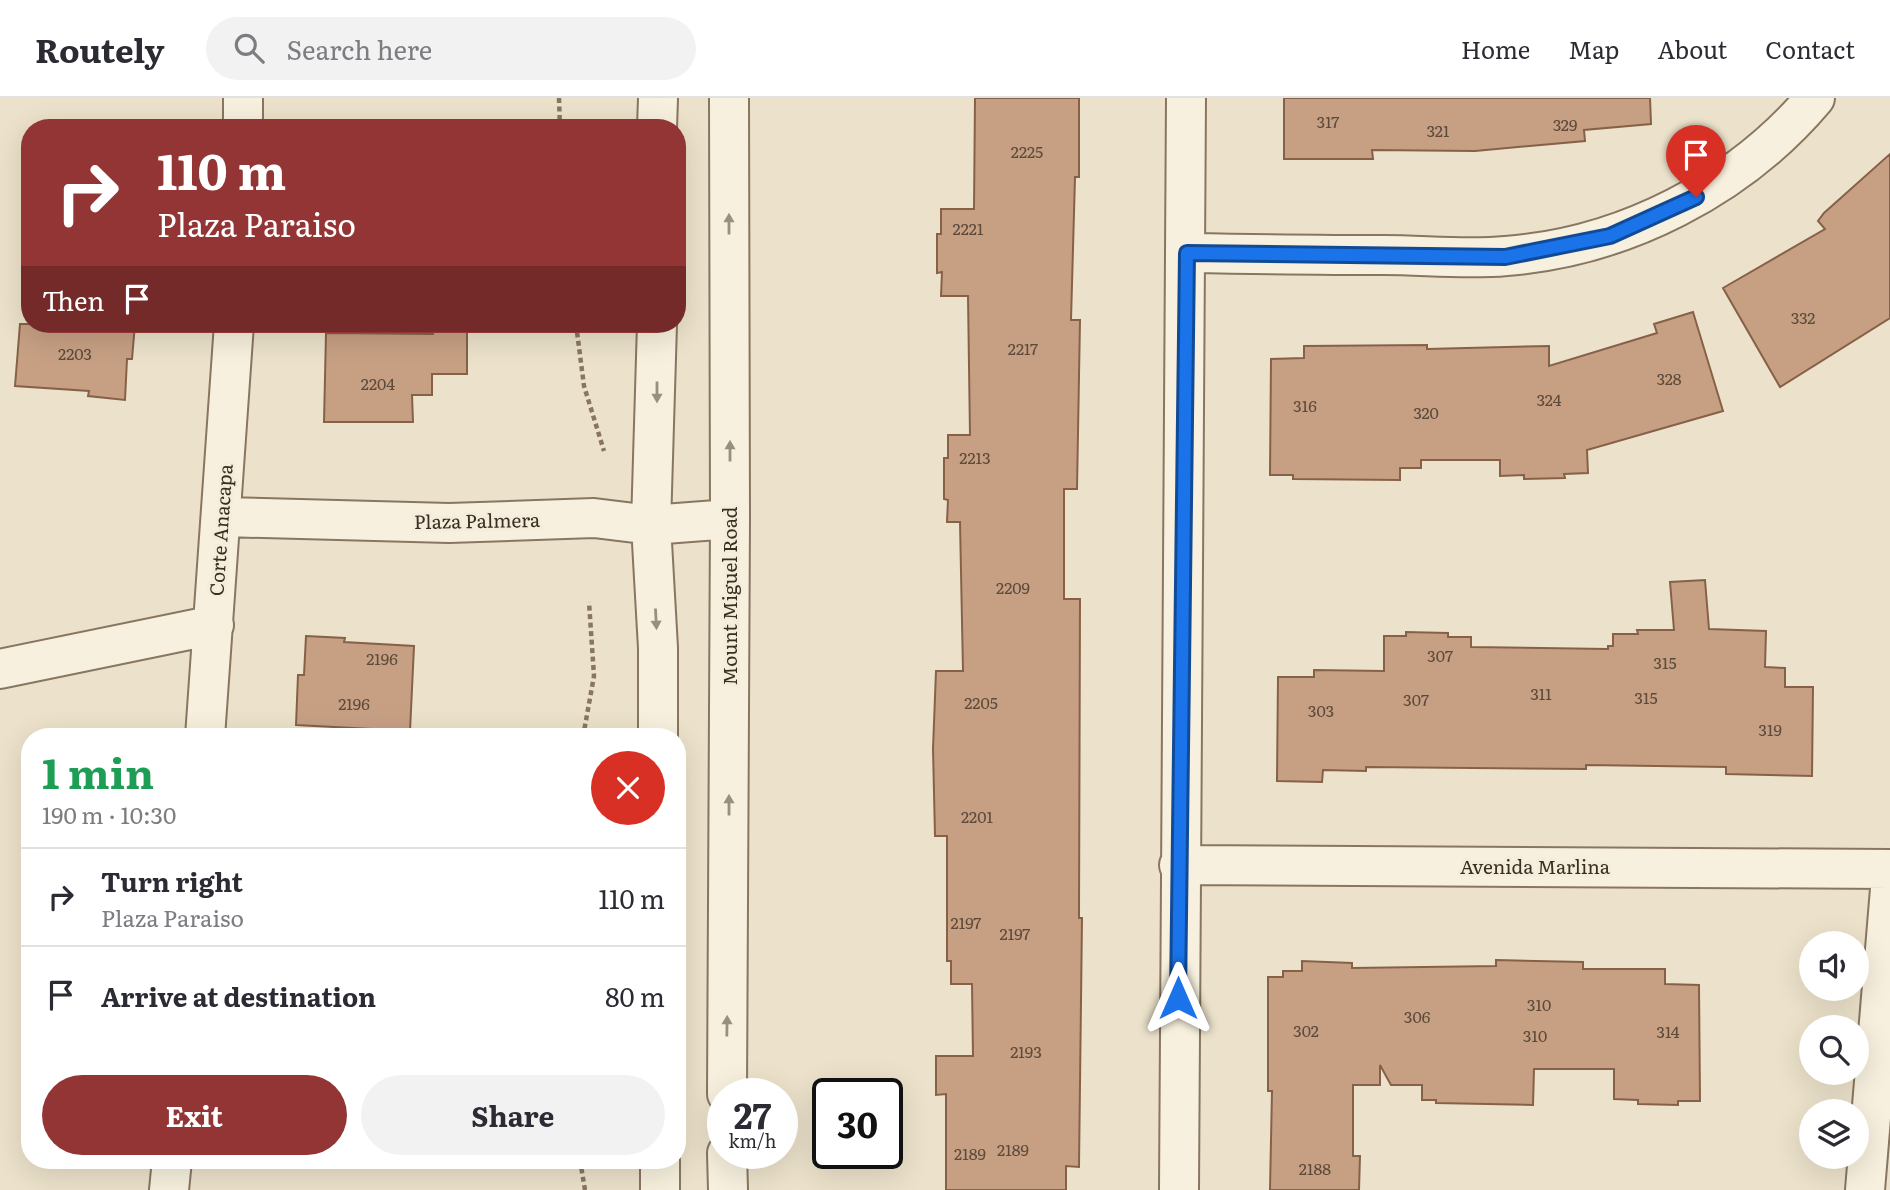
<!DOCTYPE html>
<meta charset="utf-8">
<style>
:root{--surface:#fff;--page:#f2f2f3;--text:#2b2b33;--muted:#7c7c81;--line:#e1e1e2;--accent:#933535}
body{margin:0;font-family:Literata,serif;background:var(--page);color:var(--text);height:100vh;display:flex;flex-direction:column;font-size:26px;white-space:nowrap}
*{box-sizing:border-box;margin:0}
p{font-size:23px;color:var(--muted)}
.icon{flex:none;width:38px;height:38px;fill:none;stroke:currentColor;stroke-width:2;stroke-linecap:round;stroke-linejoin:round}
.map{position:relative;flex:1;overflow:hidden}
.sheet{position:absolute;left:21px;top:630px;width:665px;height:441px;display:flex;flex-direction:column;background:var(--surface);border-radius:28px;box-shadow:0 7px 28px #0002}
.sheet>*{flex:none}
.banner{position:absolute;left:21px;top:21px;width:665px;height:214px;border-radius:28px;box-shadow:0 7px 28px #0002;background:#933535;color:#fff;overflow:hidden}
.tools{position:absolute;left:1799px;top:833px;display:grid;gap:14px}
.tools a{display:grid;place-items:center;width:70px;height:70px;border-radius:50%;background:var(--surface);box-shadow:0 7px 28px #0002;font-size:35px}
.speed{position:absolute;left:707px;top:980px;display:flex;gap:14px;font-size:35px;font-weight:700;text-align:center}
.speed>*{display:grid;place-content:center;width:91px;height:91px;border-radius:50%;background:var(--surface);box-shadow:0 7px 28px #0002;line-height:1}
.speed small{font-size:18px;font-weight:400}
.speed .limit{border:4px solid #111;border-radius:10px;background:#fff;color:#111}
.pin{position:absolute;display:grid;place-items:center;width:60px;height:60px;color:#fff;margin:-72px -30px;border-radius:50% 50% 50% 0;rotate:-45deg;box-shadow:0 0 7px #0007}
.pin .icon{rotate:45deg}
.me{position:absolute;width:77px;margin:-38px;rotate:0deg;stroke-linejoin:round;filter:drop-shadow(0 0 5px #0008)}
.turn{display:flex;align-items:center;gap:24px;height:147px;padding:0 21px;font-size:32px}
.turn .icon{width:91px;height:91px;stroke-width:2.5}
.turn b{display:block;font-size:49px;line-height:60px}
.then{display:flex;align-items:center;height:66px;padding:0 21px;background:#0003;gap:14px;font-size:26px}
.round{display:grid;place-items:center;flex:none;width:74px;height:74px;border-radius:37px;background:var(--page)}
.headline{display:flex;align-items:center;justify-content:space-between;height:119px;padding:0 21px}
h1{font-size:42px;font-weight:700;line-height:52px;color:#1e9e55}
.action{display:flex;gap:14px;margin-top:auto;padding:14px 21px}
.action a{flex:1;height:80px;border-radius:42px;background:var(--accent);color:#fff;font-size:28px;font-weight:700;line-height:80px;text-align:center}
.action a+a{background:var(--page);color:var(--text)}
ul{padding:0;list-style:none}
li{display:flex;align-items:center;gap:21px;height:98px;padding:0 21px;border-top:2px solid var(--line)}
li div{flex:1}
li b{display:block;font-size:26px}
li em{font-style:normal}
header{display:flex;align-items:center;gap:42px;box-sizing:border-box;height:98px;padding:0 35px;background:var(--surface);border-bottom:2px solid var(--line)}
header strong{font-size:33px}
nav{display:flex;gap:38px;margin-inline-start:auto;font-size:24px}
.search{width:490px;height:63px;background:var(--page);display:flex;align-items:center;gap:18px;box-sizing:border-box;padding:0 24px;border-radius:38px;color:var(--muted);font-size:26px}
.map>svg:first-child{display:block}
.building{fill:#c7a084;stroke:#866148;stroke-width:2}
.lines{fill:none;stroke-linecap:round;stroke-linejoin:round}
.minor-casing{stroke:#887660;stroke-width:42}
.path{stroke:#887660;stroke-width:4.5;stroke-dasharray:5 3.5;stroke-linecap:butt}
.minor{stroke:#f7f0de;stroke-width:38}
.oneway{fill:#988f80}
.route-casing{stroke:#114b97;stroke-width:18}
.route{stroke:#1a73e8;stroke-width:12}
.labels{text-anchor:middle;stroke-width:6;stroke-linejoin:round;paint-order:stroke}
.number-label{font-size:16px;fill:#5d4a3b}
.street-label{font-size:19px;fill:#3a2e23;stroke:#f4eddb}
</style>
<header>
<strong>Routely</strong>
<div class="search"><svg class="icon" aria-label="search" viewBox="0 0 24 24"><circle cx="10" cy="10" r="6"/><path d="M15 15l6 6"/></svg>Search here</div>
<nav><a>Home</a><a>Map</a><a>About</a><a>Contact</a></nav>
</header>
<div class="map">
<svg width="1890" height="1092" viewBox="0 0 1890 1092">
<rect width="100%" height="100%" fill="#ece2cb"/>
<path class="building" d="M975 0H1079V79H1075L1071 222H1080L1077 391H1064V501H1080L1079 820H1082L1079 1069 1066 1068V1092H946V996L936 997V958H973L972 886H951V863H947V738H935L933 651 936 573H963L960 424H947L948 402 944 401V360H948V337H970L968 198H941L942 174 937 175V136H941V111H974Z
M1284 0H1650L1651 26 1584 32 1585 43 1475 53 1372 52 1373 61H1284Z
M1890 56V220L1780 289 1723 190 1825 131 1818 123 1824 115Z
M1693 214 1723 313 1587 352 1588 375 1564 376 1565 380 1524 381V377L1500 378V362H1421V370H1400V382L1293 381V377H1270L1271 261 1304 260V248L1427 247V251L1549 248V268L1657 235 1654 226Z
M20 226H135L132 261H127L125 302 88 298 89 293 15 288Z
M434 232H467V276H432V297H412L413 324H324L326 235 433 236Z
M1705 482 1709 531 1766 533 1765 569 1785 570V589H1813L1812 678 1726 676V669L1586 667V671L1366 669V673L1323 672 1322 684 1277 683 1278 579H1314V572L1384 573V538H1406V534L1448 535V539H1471V549L1608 551V548H1613V536H1638L1637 532H1674L1670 484Z
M306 538 345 540 344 544 414 548 410 633 296 627 298 577H304Z
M1496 862 1583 864V871H1665V886L1699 887 1700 1003H1678V1007L1638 1006V1002L1614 1001V971H1534L1533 1007 1436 1005V1002H1422V987H1391L1380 967V987H1353V1058H1360L1359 1092H1270L1272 993H1268V879H1283V873H1302V863L1352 865V870L1496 868Z"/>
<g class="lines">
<g class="minor-casing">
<path id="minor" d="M243 0V30
M657 30 658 0
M1187 155C1252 156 1318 157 1384 157 1424 157 1466 162 1506 158 1624 149 1739 90 1815 0
M657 226 651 427 658 550V639
M223 419 449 425 594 420 651 427 730 421
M0 571 214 527
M205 639 234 226
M1179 767 1890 771
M727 996 730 421 729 0
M727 1055 728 1092
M660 1062V1092
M169 1092 172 1062
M1179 1092 1186 0
M1865 1092 1890 791"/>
</g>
<path class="path" d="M559 0 560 30
M576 226 584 288 604 353
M583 639 594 578 589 504
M580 1062 585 1092"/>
<use href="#minor" class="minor"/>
</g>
<defs><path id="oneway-solid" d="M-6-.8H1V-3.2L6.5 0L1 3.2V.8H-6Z" transform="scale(1.75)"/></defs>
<g class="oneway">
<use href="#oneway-solid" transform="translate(729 126) rotate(-90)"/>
<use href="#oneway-solid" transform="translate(657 294) rotate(90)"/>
<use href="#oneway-solid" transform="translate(730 353) rotate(-90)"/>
<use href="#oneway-solid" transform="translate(656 521) rotate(87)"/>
<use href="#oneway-solid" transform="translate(729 707) rotate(-90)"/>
<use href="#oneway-solid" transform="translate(727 928) rotate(-89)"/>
</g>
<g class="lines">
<g class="route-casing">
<path id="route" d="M1178 900 1187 155 1505 159 1610 138 1696 99"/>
</g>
<use href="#route" class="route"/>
</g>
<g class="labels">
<g class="number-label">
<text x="1328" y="30">317</text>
<text x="1565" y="33">329</text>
<text x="1438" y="39">321</text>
<text x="1027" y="60">2225</text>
<text x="968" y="137">2221</text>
<text x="1803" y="226">332</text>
<text x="1023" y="257">2217</text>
<text x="75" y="262">2203</text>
<text x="1669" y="287">328</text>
<text x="378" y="292">2204</text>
<text x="1549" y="308">324</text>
<text x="1305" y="314">316</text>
<text x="1426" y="321">320</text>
<text x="975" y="366">2213</text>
<text x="1013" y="496">2209</text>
<text x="1440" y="564">307</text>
<text x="382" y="567">2196</text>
<text x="1665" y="571">315</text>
<text x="1541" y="602">311</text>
<text x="1646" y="606">315</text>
<text x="1416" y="608">307</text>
<text x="981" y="611">2205</text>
<text x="354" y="612">2196</text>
<text x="1321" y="619">303</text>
<text x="1770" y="638">319</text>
<text x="977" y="725">2201</text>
<text x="966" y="831">2197</text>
<text x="1015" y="842">2197</text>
<text x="1539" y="913">310</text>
<text x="1417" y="925">306</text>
<text x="1306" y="939">302</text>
<text x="1668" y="940">314</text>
<text x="1535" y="944">310</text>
<text x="1026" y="960">2193</text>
<text x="1013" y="1058">2189</text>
<text x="970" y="1062">2189</text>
<text x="1315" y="1077">2188</text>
</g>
<g class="street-label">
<text transform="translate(477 423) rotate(-1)" y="7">Plaza Palmera</text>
<text transform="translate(221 432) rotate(-86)" y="7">Corte Anacapa</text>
<text transform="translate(730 498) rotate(-90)" y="7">Mount Miguel Road</text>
<text x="1535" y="776">Avenida Marlina</text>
</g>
</g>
</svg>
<div class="tools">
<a><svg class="icon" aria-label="sound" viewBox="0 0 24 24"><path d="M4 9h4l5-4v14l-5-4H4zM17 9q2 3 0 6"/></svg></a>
<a><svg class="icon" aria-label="search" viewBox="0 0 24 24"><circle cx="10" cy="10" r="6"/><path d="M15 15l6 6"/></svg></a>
<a><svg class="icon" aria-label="layers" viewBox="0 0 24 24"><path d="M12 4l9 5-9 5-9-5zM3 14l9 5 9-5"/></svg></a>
</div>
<div class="speed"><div>27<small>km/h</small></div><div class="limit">30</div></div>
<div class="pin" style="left:1696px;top:99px;background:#d93025"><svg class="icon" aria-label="arrive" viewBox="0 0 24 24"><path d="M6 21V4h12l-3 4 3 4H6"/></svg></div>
<svg class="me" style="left:1178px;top:900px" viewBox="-20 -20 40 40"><path d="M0-17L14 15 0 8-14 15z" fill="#1a73e8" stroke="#fff" stroke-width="4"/></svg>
<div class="banner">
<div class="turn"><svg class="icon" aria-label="right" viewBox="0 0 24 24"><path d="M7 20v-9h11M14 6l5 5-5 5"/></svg><div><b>110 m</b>Plaza Paraiso</div></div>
<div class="then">Then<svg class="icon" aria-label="arrive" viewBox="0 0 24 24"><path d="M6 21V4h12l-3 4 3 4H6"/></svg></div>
</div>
<section class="sheet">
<div class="headline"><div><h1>1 min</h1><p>190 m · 10:30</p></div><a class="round" style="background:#d93025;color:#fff"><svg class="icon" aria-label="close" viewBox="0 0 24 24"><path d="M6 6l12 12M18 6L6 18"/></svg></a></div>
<ul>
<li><svg class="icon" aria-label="right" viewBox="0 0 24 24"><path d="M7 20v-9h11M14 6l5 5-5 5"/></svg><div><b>Turn right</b><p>Plaza Paraiso</p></div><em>110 m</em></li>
<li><svg class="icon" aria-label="arrive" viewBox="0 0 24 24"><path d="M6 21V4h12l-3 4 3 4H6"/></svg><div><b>Arrive at destination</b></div><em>80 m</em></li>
</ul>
<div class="action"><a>Exit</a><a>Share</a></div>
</section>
</div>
